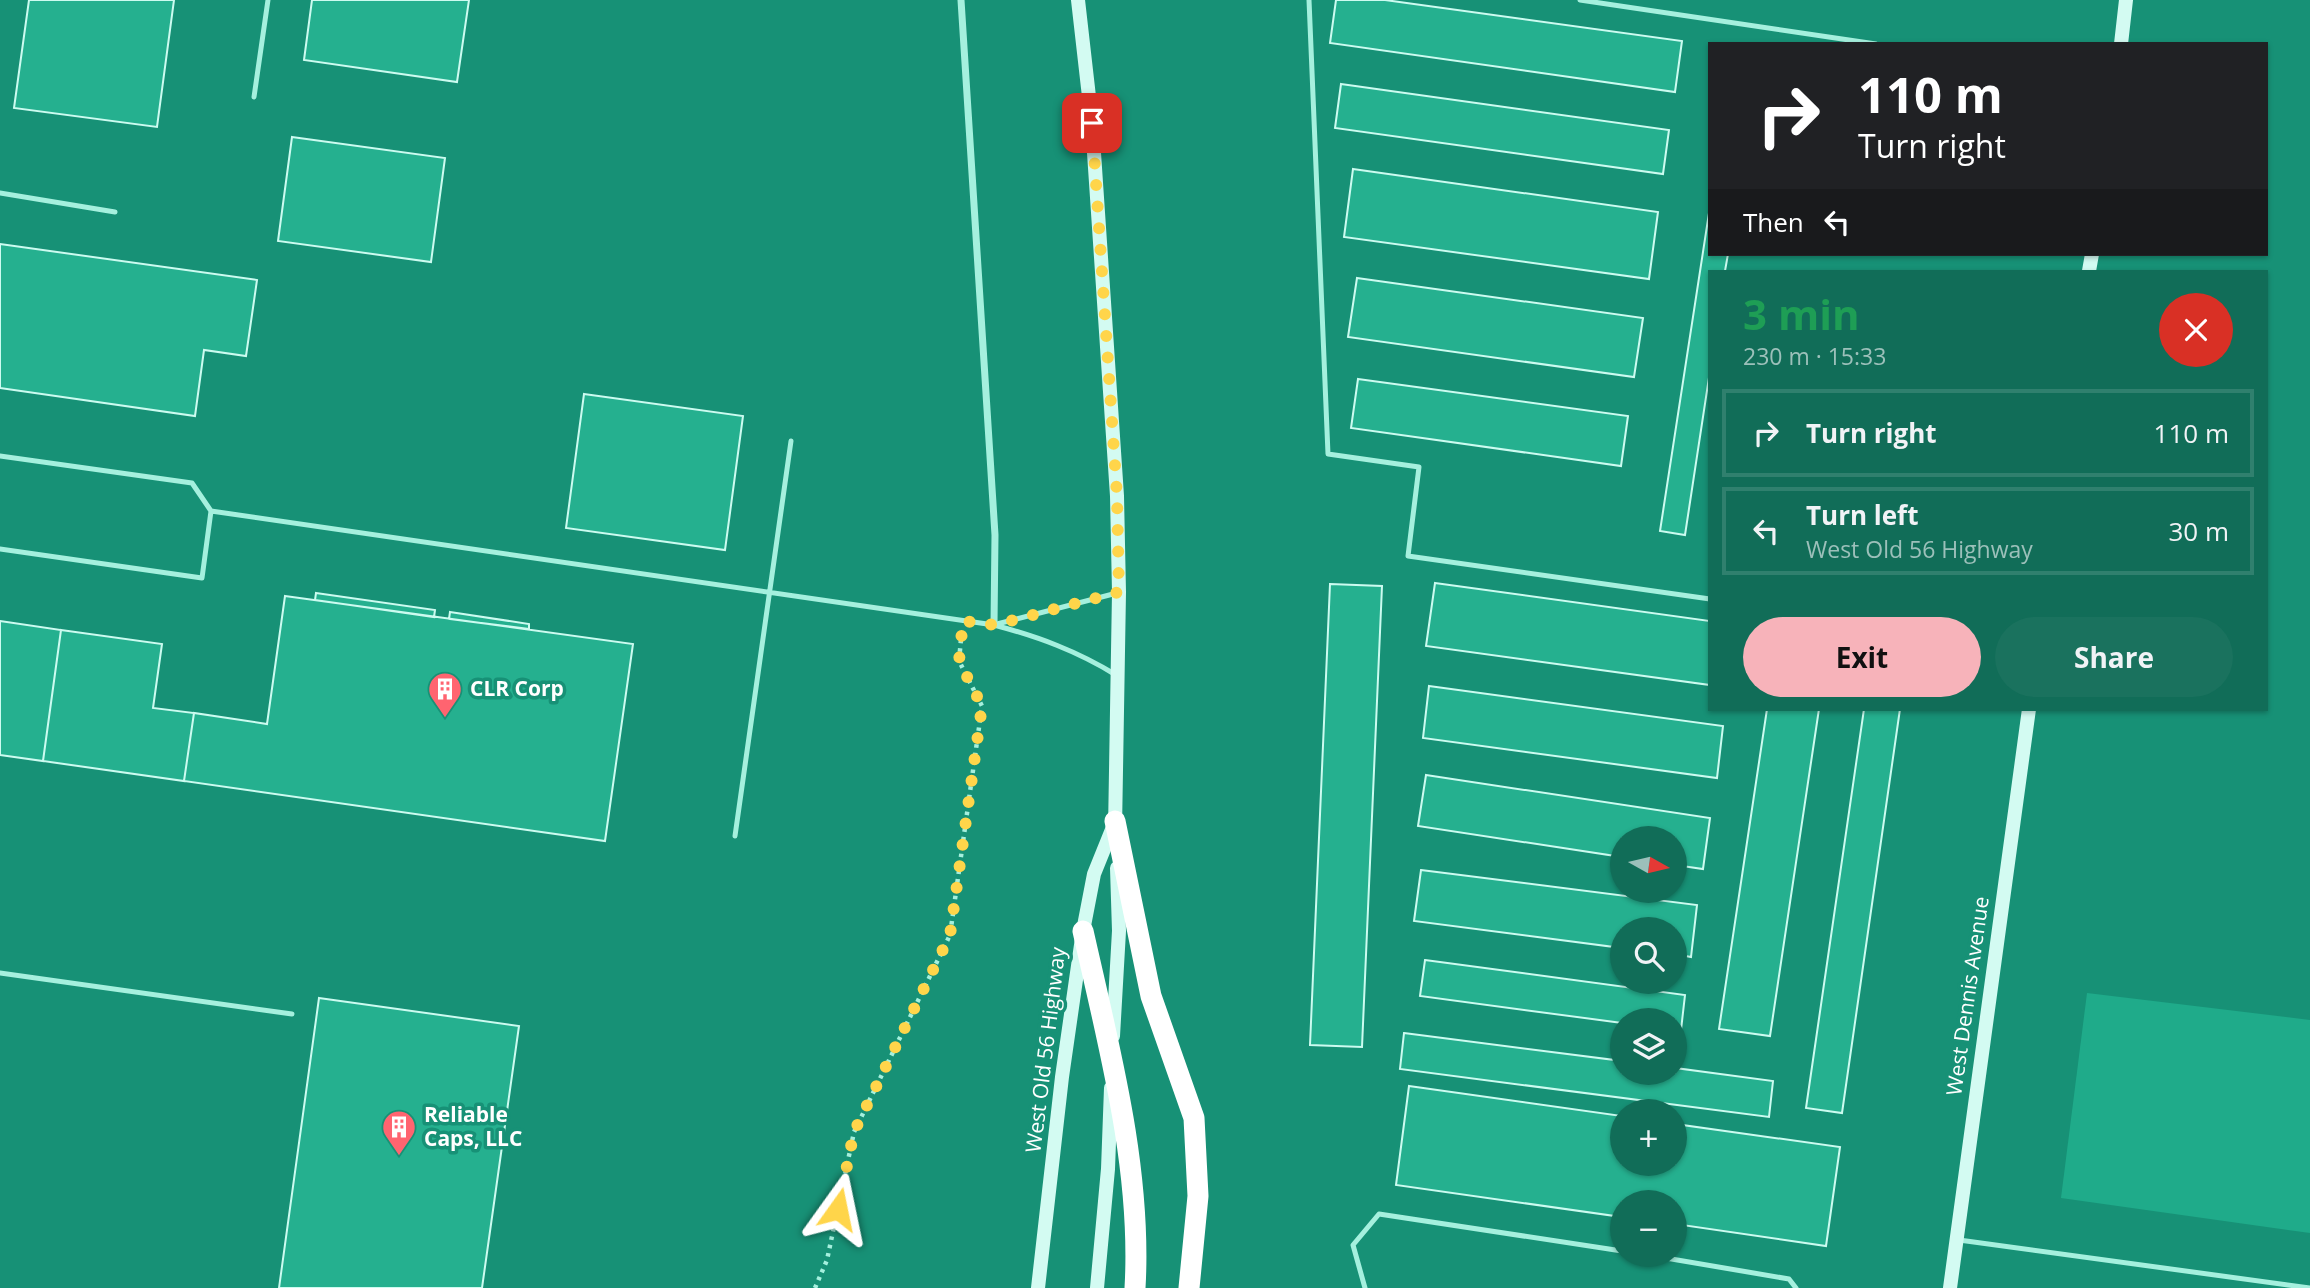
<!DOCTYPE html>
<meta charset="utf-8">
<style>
:root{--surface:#116d58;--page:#1a725e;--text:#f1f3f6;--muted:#9cc0ba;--line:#30806e;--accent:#f7b3ba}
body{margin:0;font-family:"Open Sans",sans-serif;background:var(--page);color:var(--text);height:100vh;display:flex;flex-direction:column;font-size:26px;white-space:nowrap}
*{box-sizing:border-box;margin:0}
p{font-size:23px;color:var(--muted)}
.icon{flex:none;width:38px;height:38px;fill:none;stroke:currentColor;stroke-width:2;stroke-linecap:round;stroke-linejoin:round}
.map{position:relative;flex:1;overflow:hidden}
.panel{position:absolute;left:1708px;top:270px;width:560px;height:441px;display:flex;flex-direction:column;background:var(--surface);border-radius:0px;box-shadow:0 2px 5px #0004}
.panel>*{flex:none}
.top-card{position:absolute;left:1708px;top:42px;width:560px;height:214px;border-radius:0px;box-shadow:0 2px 5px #0004;background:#202124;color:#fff;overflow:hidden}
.needle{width:46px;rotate:98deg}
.buttons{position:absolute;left:1610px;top:826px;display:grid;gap:14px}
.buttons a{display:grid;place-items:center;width:77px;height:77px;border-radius:50%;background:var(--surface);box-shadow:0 2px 5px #0004;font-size:35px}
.pin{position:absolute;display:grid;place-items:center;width:60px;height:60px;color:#fff;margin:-30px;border-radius:14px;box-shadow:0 4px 10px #0006}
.me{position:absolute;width:77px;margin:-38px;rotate:12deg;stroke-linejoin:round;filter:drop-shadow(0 0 5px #0008)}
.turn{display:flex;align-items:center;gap:24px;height:147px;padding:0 35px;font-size:32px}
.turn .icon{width:91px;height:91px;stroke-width:2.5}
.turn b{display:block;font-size:49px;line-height:60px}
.then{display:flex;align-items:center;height:66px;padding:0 35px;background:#0003;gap:14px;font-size:26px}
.round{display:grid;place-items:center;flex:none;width:74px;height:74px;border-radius:37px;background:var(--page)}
.headline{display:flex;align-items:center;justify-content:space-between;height:119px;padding:0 35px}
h1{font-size:42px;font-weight:700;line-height:52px;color:#1e9e55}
.action{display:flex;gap:14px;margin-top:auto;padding:14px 35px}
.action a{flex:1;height:80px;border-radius:42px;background:var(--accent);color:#111;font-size:28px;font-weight:700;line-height:80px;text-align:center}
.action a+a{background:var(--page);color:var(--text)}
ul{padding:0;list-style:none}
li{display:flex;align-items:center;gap:21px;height:88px;margin:0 14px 10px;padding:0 21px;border:4px solid var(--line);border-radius:0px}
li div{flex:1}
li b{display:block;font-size:26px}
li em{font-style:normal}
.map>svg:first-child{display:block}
.green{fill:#1fab8a}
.building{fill:#25b08f;stroke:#ccfbf0;stroke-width:2}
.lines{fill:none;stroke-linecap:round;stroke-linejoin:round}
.path{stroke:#a5f0de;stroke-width:4.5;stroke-dasharray:3.5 5;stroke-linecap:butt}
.lane{stroke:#a5f0de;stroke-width:5}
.street{stroke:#a5f0de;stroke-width:7}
.secondary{stroke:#d3fbf2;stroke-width:14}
.highway{stroke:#fff;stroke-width:21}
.route{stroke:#ffd54a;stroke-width:12;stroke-dasharray:0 21.6}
.labels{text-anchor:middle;stroke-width:7;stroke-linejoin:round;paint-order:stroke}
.poi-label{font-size:21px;font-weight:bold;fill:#fff;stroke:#179176;text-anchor:start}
.street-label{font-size:21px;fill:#fff;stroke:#179176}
</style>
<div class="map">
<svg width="2310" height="1288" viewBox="0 0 2310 1288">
<rect width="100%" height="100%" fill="#179176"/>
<path class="green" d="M2087 993 2310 1020V1233L2061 1198Z"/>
<path class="building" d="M29 0H174L157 127 14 108Z
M312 0H469L457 82 304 60Z
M1336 0H1385L1682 41 1675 92 1330 43Z
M1341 84 1669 130 1663 174 1335 128Z
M292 137 445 158 431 262 278 241Z
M1353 169 1658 212 1649 279 1344 237Z
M1709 213 1710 254H1728L1725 271H1710V371L1685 535 1660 531Z
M0 244 257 280 246 356 204 350 195 416 0 388Z
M1357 278 1643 318 1634 377 1348 337Z
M1358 379 1628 416 1621 466 1351 428Z
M584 394 743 416 725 550 566 528Z
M1435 583 1710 621V685L1426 646Z
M1330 584 1382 586 1362 1047 1310 1045Z
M316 593 435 610 434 617 315 600Z
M285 596 633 644 605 841 184 781 194 713 267 724Z
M450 612 529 624V629L449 619Z
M0 621 61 630 43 761 0 755Z
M61 630 162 644 153 708 194 713 184 781 43 761Z
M1429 686 1723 726 1717 778 1423 738Z
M1767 709H1819L1770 1036 1719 1029Z
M1864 709H1900L1842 1113 1806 1108Z
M1426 775 1710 818 1703 869 1675 865V838H1622V857L1418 826Z
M1421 870 1697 905 1691 957 1675 954V929H1622V948L1414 921Z
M1425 960 1685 995 1681 1030H1675V1020L1622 1023 1420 996Z
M319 998 519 1026 482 1288H279Z
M1404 1033 1622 1061V1073H1675V1068L1773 1081 1769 1117 1400 1069Z
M1409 1086 1622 1116V1164H1675V1124L1840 1147 1826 1246 1675 1224V1202H1622V1217L1396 1185Z"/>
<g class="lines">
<path class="path" d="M815 1288 827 1260 854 1132 950 935 982 706 959 661 961 639"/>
<path class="lane" d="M1309 0 1328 454 1419 467 1408 556 1710 599
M1580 0 1876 44
M254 97 268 0
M0 193 115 212
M0 456 192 483 211 511 202 578 0 549
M211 511 994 625C1039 637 1077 651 1116 675
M997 624 1117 593
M735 836 791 441
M0 973 292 1014
M1959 1240 2310 1288
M1648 1255 1789 1279 1796 1288
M1365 1288 1353 1245 1379 1214 1622 1251"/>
<path class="street" d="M961 0 995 535 994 625"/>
<path class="secondary" d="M1078 0 1092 123 1117 496 1119 592 1115 830
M2121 44 2126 0
M2089 271 2092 254
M1113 1036 1119 931 1117 868
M1038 1288 1062 1077 1083 931 1094 874 1115 822
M1097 1288 1108 1169 1111 1088
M1950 1288 2029 709"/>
<path class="highway" d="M1115 821 1151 996 1194 1118 1198 1196 1189 1288
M1083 931C1109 1047 1142 1169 1135 1288"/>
</g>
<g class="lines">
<path class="route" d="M838 1209 854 1132 950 935 982 706 959 661 963 621 995 625 1119 592 1117 496 1092 123"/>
</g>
<defs>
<g id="building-pin" transform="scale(1.75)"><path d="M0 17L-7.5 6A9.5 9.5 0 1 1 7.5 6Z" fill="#ff6470" stroke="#179176"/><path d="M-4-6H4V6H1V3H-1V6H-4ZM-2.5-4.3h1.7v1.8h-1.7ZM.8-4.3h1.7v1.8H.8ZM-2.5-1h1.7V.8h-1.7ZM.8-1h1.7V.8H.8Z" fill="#fff"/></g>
</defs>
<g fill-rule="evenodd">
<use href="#building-pin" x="445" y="689"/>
<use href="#building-pin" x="399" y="1127"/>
</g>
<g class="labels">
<g class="poi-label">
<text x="470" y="696">CLR Corp</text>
<text x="424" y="1122">Reliable<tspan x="424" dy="24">Caps, LLC</tspan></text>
</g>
<g class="street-label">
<text transform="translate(1968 996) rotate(-82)" y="7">West Dennis Avenue</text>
<text transform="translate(1046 1050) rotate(-83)" y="7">West Old 56 Highway</text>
</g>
</g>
</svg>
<div class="buttons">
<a><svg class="needle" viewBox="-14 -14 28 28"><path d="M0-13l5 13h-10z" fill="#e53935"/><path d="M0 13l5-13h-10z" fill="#9cc0ba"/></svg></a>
<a><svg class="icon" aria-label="search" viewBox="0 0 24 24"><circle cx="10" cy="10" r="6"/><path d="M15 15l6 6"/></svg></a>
<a><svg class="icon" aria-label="layers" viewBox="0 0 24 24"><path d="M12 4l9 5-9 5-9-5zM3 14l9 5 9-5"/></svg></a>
<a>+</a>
<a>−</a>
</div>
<div class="pin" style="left:1092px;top:123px;background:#d93025"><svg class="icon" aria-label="arrive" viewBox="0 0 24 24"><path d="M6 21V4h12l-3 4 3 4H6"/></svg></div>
<svg class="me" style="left:838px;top:1209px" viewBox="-20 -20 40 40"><path d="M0-17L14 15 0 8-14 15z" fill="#ffd54a" stroke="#fff" stroke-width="4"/></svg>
<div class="top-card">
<div class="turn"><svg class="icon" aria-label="right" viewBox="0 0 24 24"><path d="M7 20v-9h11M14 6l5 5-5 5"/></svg><div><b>110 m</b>Turn right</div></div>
<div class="then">Then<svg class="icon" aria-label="left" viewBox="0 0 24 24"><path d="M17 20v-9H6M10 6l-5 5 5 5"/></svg></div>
</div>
<section class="panel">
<div class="headline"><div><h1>3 min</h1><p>230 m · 15:33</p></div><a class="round" style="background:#d93025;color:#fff"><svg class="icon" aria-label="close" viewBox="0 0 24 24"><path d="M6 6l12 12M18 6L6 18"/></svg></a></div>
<ul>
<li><svg class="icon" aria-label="right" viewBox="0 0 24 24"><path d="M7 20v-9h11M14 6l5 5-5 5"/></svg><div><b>Turn right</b></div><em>110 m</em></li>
<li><svg class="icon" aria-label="left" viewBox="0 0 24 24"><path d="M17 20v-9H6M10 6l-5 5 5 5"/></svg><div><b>Turn left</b><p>West Old 56 Highway</p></div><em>30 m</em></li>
</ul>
<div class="action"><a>Exit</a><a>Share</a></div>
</section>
</div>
